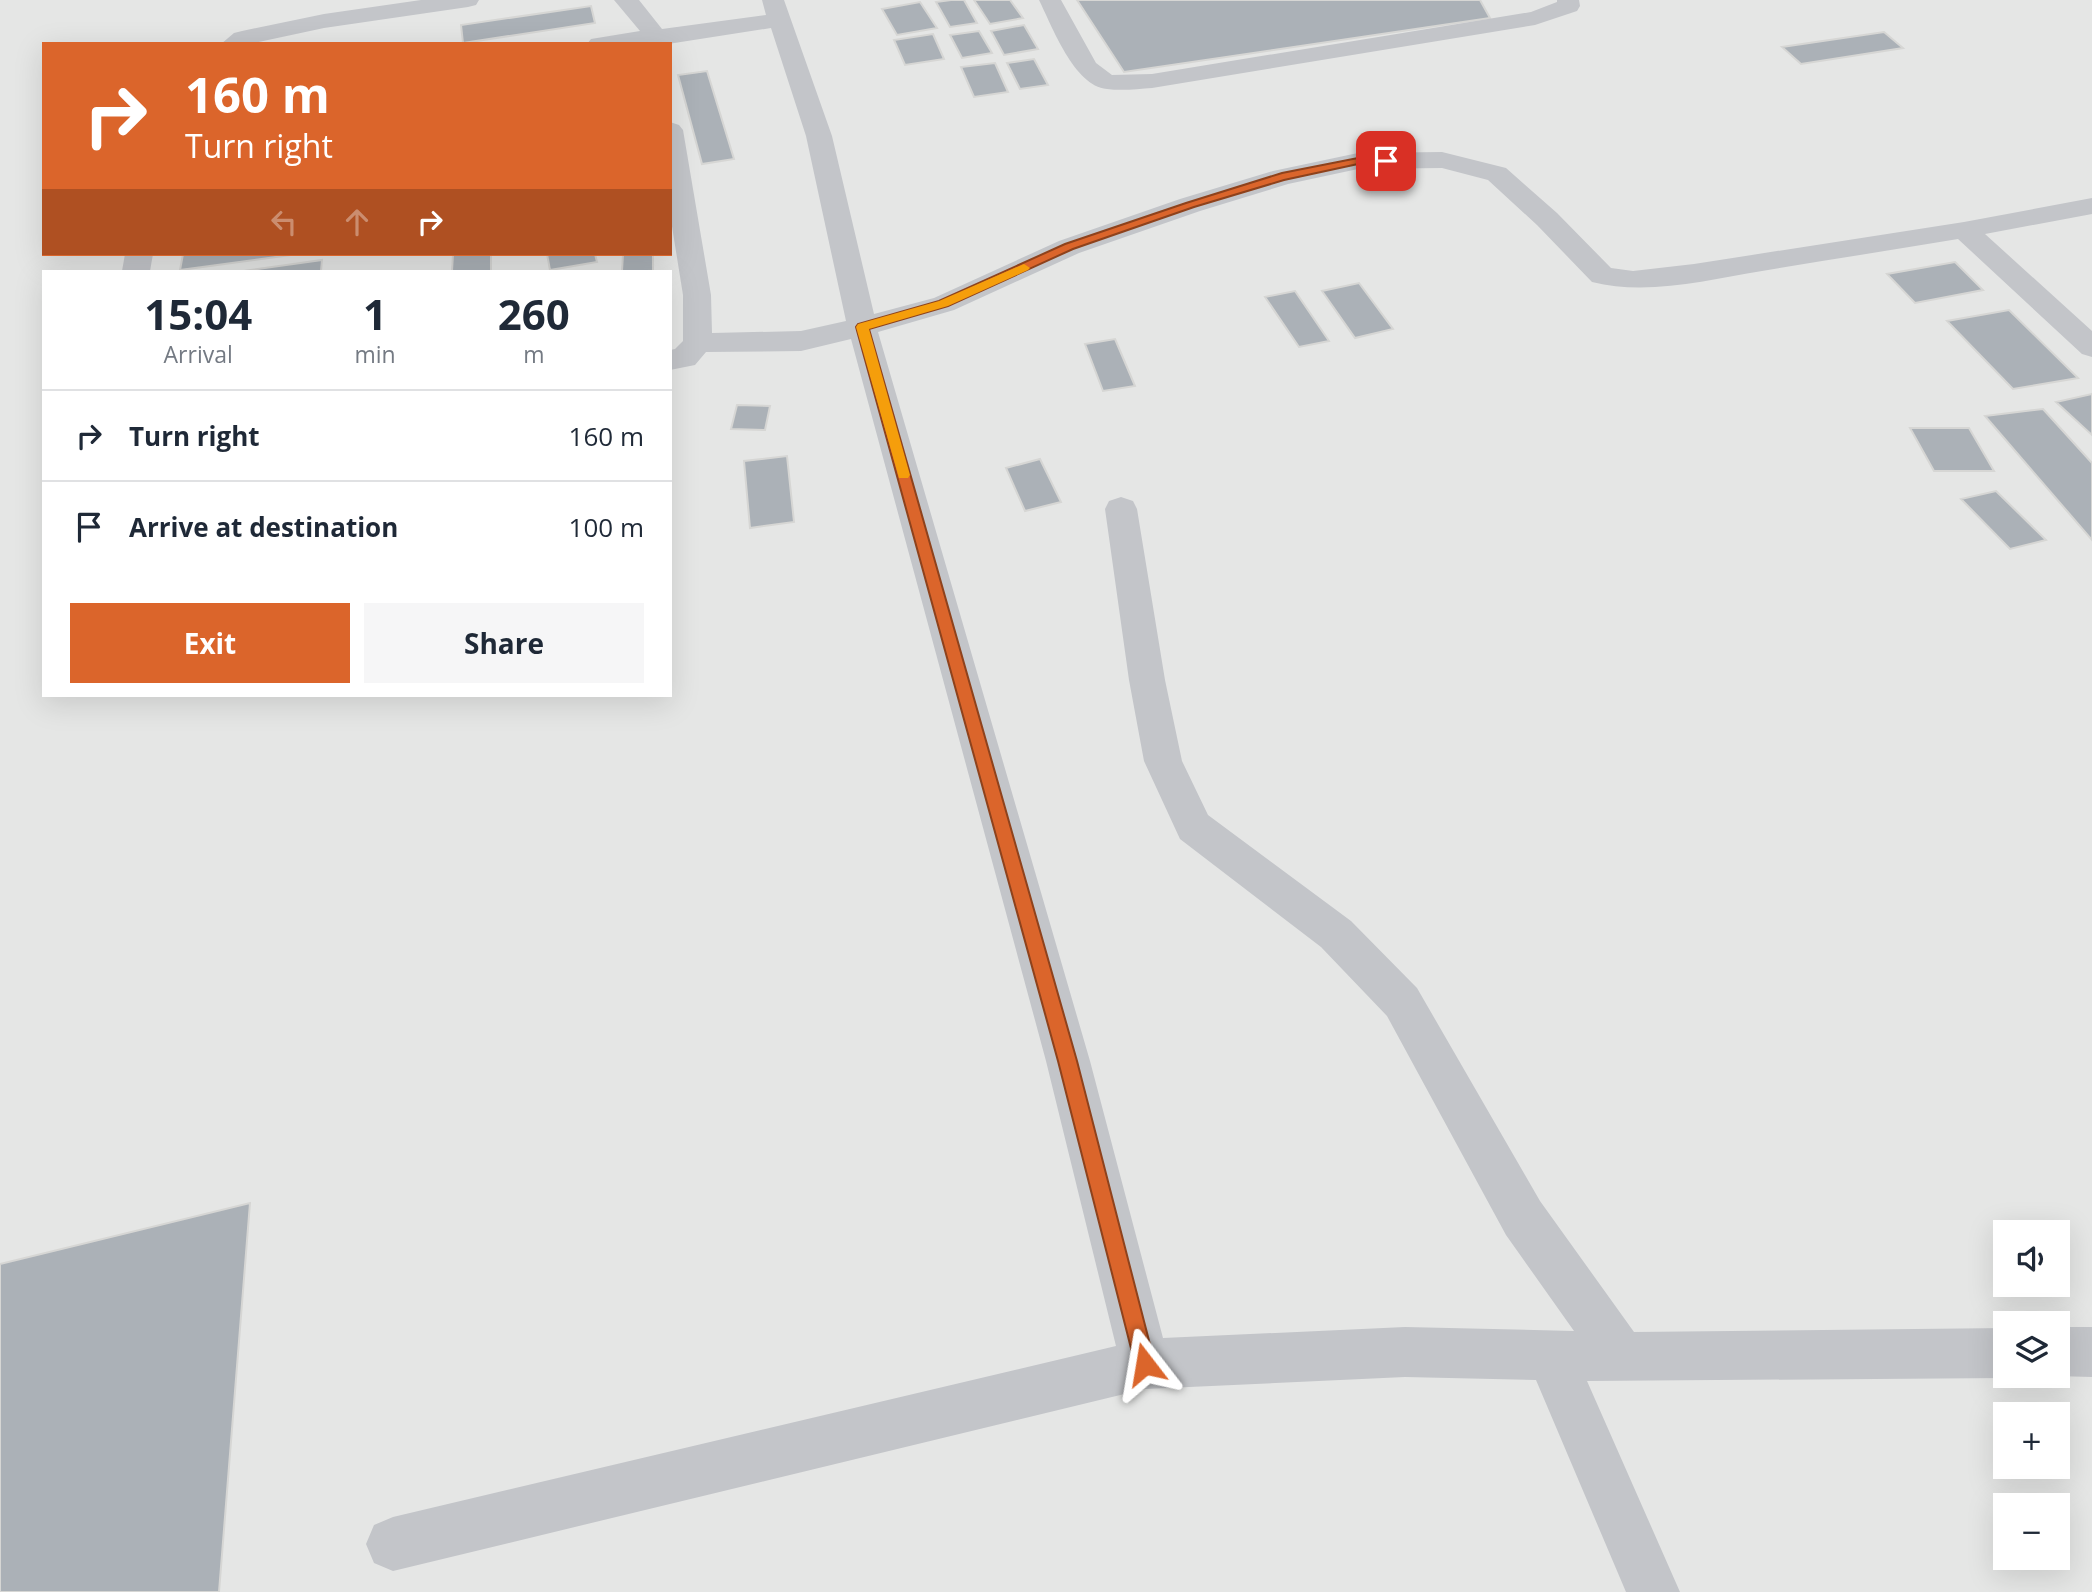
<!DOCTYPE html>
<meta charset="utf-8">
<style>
:root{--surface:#fff;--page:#f6f6f7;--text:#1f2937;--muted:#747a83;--line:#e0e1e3;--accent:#db652b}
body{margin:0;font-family:"Open Sans",sans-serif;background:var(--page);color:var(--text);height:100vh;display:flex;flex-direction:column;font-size:26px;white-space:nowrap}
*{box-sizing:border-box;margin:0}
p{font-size:23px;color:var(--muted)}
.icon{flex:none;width:38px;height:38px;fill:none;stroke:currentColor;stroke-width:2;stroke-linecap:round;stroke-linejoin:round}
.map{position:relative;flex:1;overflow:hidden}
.drawer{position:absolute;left:42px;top:270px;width:630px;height:427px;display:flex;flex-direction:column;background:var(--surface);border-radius:0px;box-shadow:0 7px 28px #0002}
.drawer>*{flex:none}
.guide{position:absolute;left:42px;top:42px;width:630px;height:214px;border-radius:0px;box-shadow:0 7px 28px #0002;background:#db652b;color:#fff;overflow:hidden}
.controls{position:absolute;left:1993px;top:1220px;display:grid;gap:14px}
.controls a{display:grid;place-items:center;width:77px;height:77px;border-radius:0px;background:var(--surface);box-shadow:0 7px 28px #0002;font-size:35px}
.pin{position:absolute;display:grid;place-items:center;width:60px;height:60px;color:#fff;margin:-30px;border-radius:14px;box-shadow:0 4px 10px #0006}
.me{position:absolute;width:77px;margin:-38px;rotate:346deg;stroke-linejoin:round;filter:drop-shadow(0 0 5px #0008)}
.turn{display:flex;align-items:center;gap:24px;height:147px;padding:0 28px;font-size:32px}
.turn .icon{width:91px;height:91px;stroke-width:2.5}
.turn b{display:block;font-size:49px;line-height:60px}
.lanes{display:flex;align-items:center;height:66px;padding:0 28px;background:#0003;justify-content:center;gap:35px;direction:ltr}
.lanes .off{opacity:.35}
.eta{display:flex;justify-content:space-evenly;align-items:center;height:119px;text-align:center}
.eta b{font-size:42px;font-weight:700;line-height:49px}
.primary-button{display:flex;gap:14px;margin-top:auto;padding:14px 28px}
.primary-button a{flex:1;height:80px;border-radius:0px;background:var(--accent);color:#fff;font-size:28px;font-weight:700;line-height:80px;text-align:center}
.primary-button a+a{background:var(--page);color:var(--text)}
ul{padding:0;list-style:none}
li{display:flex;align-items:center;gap:21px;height:91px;padding:0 28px;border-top:2px solid var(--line)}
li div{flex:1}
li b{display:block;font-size:26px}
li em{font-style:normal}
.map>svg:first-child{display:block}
.built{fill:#e5e6e5;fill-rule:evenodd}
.building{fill:#abb1b7;stroke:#d6d6d4;stroke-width:2}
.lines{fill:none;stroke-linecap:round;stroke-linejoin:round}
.minor{fill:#c3c5c9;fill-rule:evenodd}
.route{fill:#db652b;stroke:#8e421c;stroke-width:2}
.slow{fill:#f59e0b}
</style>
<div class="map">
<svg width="2092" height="1592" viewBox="0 0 2092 1592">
<rect width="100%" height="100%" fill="#f5f5f1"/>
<path class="built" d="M0 0H2092V1592H0ZM44 44H670V254H44ZM44 271H670V695H44ZM2006 1232H2058V1284H2006ZM2006 1323H2058V1376H2006ZM2006 1414H2058V1466H2006ZM2006 1505H2058V1558H2006Z"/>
<path class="building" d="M951 0H964L977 23 950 27 936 2Z
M974 0H1010L1023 18 990 24Z
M1077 0H1480L1490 18 1124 72Z
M920 2 937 28 897 35 882 9Z
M591 6 595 23 463 43 461 25Z
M1024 25 1038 49 1004 55 991 31Z
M979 31 992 53 962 58 950 35Z
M1884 32 1903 48 1801 64 1782 47Z
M933 34 944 59 905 65 894 40Z
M1034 59 1048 85 1020 89 1007 63Z
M995 63 1008 92 974 97 961 67Z
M707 71 734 159 702 164 678 75Z
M183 254H298L180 270Z
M453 254H491V271H452Z
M547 254H595L597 262 550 270Z
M623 254H653V271H622Z
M322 260 321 271H244Z
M1955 262 1983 290 1915 303 1887 274Z
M1359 283 1393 329 1355 338 1322 291Z
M1295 291 1329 341 1299 347 1265 297Z
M2009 310 2078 378 2013 389 1947 321Z
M1115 339 1135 386 1103 391 1085 344Z
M2092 394V435L2056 402Z
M737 405 770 406 765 430 731 429Z
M2043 409 2092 463V540L1985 416Z
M1910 428H1969L1994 471H1934Z
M787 456 794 522 750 528 744 461Z
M1040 459 1061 502 1025 511 1006 468Z
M1996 491 2046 540 2010 549 1961 499Z
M250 1203 219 1592H0V1264Z"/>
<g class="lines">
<path class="minor" d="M421 0H479L476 5 468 7 324 28 249 44H221L234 33 242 31 324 14Z
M614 0H639L662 29 766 15 762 0H784L832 136 874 314 934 298 1059 241 1180 199 1273 171 1358 153 1442 152 1506 168 1557 213 1611 268 1633 271 1694 264 1964 222 2092 198V214L1985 234 2092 331V357L2082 354 1958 239C1893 250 1827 260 1762 271 1707 280 1647 296 1592 282L1537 225 1488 180 1442 168 1358 169 1288 184 1200 211 1079 253 954 310 878 332 1090 1061 1163 1338 1405 1327 1574 1331 1506 1235 1387 1016 1321 947 1180 839 1144 761 1129 680 1105 509 1109 501 1121 497 1133 501 1137 509 1165 680 1182 761 1208 815 1351 921 1417 988 1540 1201 1634 1332 2006 1328V1376H2011L2006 1378 1587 1381 1680 1592H1626L1536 1380 1405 1377 1145 1389 393 1571 374 1563 366 1544 374 1525 393 1517 1116 1346 1046 1061 851 339 801 351 706 352 695 365 670 370V350L675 349 683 341V295L670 214V122L679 125 683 130 711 295 712 333 801 331 846 321 806 136 771 28 668 44H587L591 39 640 31Z
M1039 0H1061L1096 63 1112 75 1152 74 1531 12 1557 2V0H1579L1580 6 1577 11 1535 25 1152 88C1138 89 1122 91 1107 89 1074 86 1052 26 1039 0Z
M125 254H153L150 271H122Z
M2058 1327H2092V1377L2055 1376H2058Z"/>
</g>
<path class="route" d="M1386 157 1392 161 1390 163 1358 164 1284 180 1194 207 1073 249 948 306 869 329 1077 1061 1155 1364 1152 1371 1145 1374 1138 1371 1135 1364 1058 1061 856 327 858 324 939 301 1065 244 1186 203 1282 173 1358 158Z"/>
<path class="slow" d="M1024 264 1030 268 1028 270 948 306 869 329 910 475 908 478H899L856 327 858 324 939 301Z"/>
</svg>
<div class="controls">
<a><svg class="icon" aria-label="sound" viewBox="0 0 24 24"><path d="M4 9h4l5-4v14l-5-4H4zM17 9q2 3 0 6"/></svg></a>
<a><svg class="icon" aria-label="layers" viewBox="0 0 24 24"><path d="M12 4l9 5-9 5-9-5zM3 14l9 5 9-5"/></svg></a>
<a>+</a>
<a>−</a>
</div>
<div class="pin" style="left:1386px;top:161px;background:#d93025"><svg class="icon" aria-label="arrive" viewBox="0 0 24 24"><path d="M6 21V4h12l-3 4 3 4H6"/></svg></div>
<svg class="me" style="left:1145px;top:1364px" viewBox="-20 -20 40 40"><path d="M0-17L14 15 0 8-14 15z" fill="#db652b" stroke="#fff" stroke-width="4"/></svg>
<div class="guide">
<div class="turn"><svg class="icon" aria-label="right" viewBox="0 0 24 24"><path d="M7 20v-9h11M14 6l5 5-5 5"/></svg><div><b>160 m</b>Turn right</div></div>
<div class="lanes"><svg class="icon off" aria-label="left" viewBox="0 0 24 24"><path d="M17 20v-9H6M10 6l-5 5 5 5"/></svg><svg class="icon off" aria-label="ahead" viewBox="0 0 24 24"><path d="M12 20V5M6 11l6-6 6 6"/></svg><svg class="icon" aria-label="right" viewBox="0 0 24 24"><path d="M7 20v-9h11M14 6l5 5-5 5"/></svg></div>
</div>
<section class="drawer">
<div class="eta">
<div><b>15:04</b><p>Arrival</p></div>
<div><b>1</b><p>min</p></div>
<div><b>260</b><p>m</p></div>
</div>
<ul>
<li><svg class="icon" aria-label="right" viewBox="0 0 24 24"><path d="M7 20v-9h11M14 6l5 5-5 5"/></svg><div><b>Turn right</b></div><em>160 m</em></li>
<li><svg class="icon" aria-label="arrive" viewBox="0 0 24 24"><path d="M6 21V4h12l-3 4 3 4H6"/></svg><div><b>Arrive at destination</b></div><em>100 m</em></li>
</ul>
<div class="primary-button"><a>Exit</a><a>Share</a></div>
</section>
</div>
